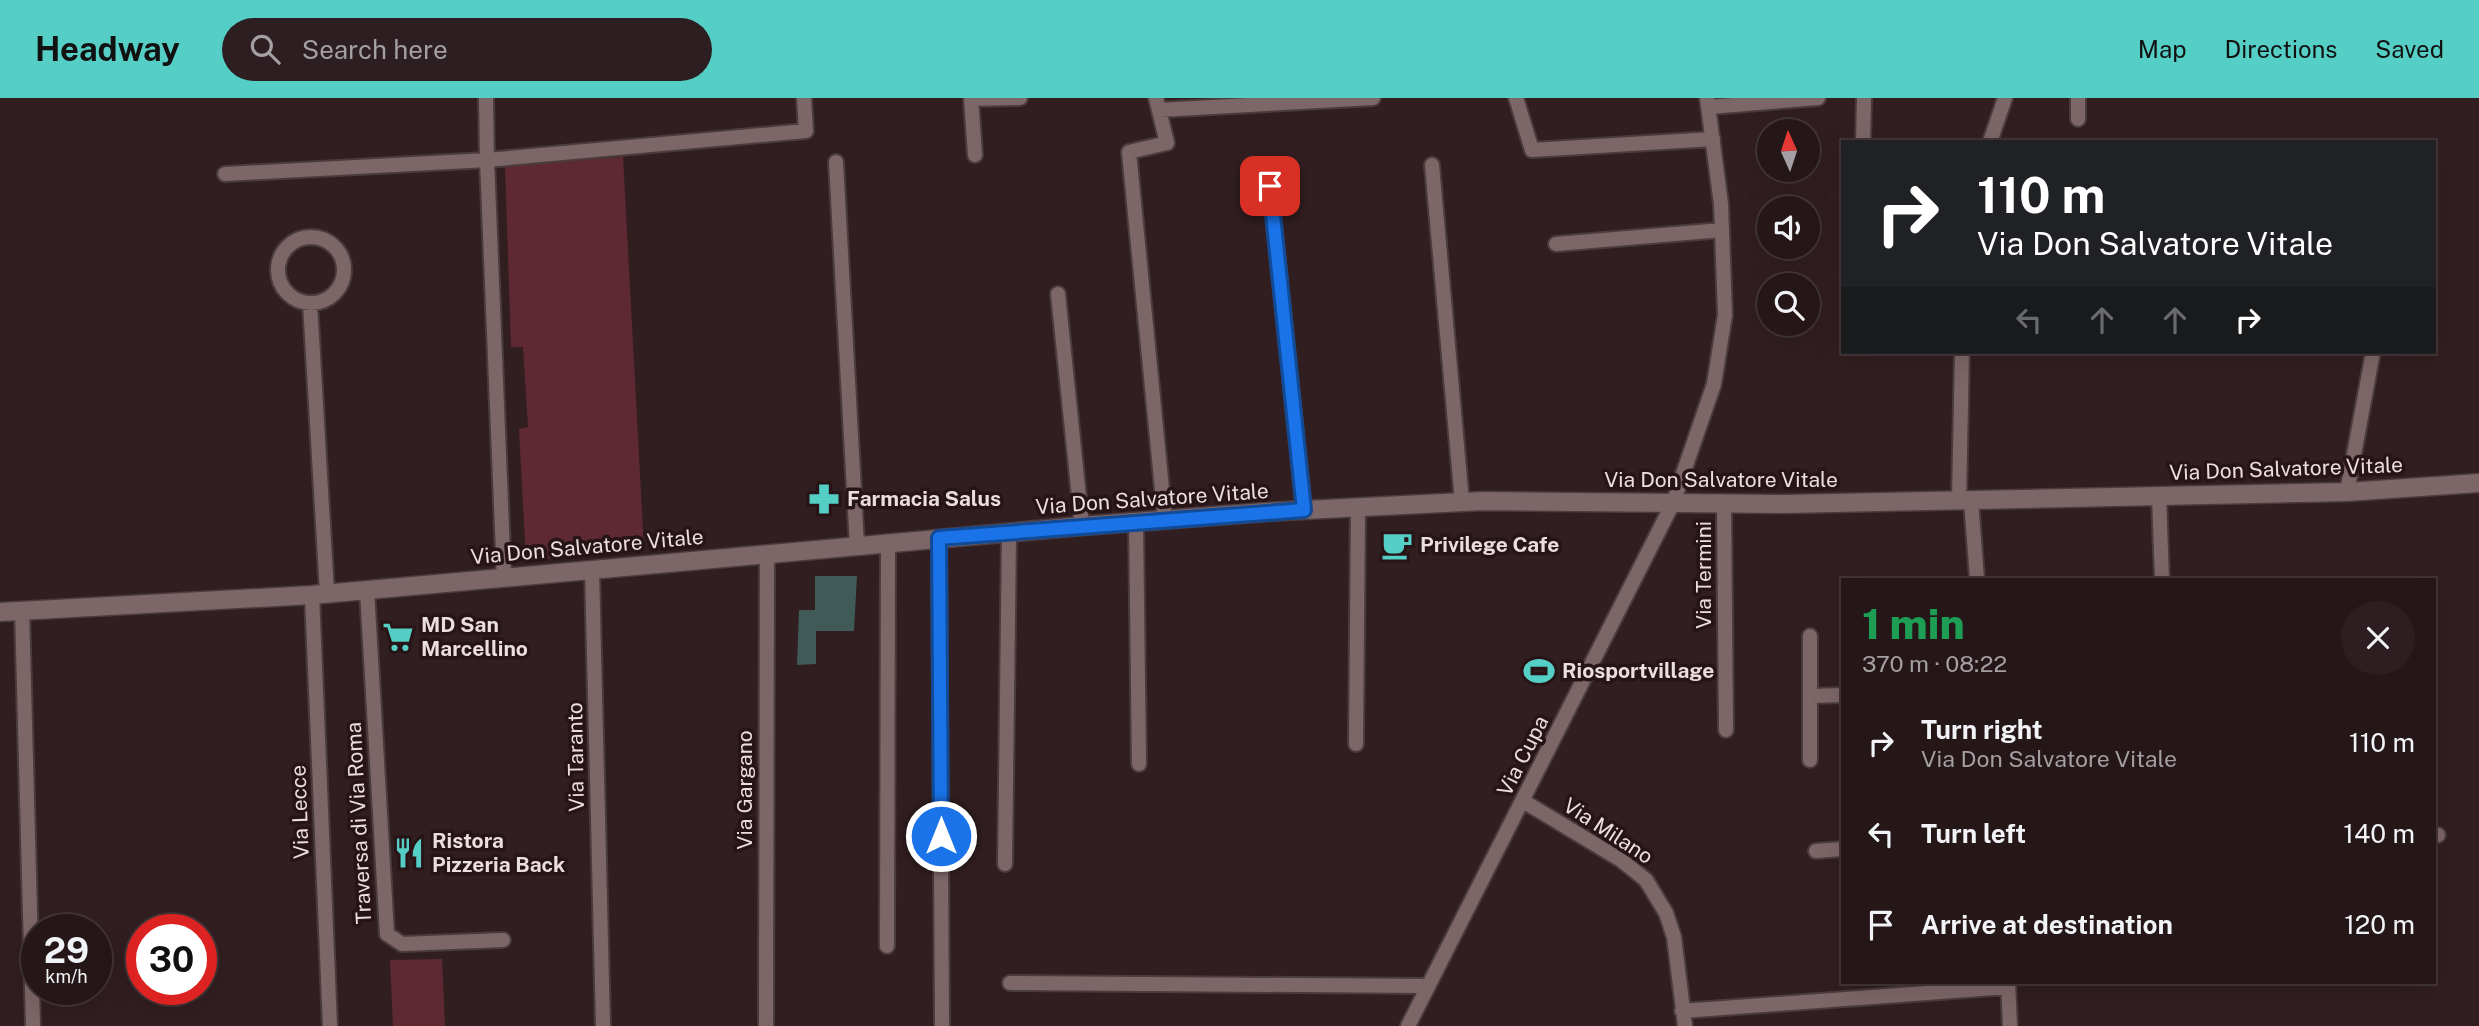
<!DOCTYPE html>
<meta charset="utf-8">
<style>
:root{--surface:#251618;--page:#2d1f21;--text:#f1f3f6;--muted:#a39fa2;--line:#423537;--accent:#55cec5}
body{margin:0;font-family:"Public Sans",sans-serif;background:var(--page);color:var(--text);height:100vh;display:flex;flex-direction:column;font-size:26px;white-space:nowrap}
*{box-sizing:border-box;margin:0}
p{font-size:23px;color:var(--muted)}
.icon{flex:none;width:38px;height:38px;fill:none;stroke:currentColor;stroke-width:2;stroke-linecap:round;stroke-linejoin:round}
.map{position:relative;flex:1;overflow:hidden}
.panel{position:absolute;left:1841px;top:480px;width:595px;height:406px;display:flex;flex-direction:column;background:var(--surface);border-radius:0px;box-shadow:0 7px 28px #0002,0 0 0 2px var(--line)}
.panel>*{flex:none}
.hud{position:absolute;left:1841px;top:42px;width:595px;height:214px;border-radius:0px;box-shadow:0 7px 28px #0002,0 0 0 2px var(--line);background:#202124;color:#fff;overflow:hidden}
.needle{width:46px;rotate:357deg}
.controls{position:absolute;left:1757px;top:21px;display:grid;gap:14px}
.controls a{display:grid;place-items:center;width:63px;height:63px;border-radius:50%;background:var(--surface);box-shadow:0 7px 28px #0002,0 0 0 2px var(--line);font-size:35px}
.speed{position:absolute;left:21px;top:816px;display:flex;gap:14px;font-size:35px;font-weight:700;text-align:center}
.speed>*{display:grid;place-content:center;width:91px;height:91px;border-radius:50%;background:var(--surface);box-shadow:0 7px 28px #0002,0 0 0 2px var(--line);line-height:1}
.speed small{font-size:18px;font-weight:400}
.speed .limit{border:10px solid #d22;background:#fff;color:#111}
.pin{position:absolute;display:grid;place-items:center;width:60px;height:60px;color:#fff;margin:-30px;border-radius:14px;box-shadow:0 4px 10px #0006}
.me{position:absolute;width:77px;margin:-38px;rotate:0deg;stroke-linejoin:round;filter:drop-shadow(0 0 5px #0008)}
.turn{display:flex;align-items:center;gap:24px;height:147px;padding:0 21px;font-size:32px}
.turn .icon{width:91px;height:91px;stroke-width:2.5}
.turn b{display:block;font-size:49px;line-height:60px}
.lanes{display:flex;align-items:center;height:66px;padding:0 21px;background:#0003;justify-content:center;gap:35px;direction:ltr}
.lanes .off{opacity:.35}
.round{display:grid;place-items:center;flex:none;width:74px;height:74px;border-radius:37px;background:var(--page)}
.overview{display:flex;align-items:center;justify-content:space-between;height:119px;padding:0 21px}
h1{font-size:42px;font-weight:800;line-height:52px;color:#1e9e55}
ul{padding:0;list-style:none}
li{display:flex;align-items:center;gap:21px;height:91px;padding:0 21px}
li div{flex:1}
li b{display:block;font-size:26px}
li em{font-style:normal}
header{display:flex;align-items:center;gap:42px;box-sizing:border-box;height:98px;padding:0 35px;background:var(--accent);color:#111}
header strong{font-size:33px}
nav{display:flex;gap:38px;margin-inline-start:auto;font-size:24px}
.search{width:490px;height:63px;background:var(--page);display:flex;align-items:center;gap:18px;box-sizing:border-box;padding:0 24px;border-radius:38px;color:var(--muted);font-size:26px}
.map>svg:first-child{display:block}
.green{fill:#5f2933}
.building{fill:#405a57}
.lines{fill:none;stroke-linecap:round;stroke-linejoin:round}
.minor-casing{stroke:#4b3b3d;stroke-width:18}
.tertiary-casing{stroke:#4b3b3d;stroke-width:21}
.minor{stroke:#7d6668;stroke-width:14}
.tertiary{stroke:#7d6668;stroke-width:18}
.route-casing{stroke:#114b97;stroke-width:18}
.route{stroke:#1a73e8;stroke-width:12}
.labels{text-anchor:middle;stroke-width:7;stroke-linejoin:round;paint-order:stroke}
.street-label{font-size:21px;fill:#ebdedf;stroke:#271417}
.poi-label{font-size:21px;font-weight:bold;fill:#ebdedf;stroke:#271417;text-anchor:start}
</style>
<header>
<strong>Headway</strong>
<div class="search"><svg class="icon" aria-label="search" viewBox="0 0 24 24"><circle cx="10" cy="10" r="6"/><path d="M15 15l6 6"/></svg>Search here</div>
<nav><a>Map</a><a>Directions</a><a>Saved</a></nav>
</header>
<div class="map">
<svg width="2479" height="928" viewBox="0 0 2479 928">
<rect width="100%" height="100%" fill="#311e20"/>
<path class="green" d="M623 59 644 451 526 463 519 331 528 329 523 249H511L505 68Z
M442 861 445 928H393L390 862Z"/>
<path class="building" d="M815 478H857L854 533H816V566L797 567 799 512H815Z"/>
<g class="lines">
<g class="minor-casing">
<path id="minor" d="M971 0 975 57
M1156 0 1167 45 1129 54 1165 422
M1516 0 1532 52 1713 41
M2078 0V21
M971 1 1020 0
M1709 9 1818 0
M1159 12 1373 0
M1863 44 1864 0
M1990 44 2005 0
M836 64 857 448
M1432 67 1462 404
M225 76 487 62 486 0
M1270 88 1304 412
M278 172a33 33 0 1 1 66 0a33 33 0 1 1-66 0Z
M1556 146 1722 132
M1058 196 1082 428
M310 205 327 495
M2347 394 2373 254
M2159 398 2162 481
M1971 402 1977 481
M1959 403 1962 254
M1724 406 1726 632
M1136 424 1139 666
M939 441 942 927
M592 472 603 928
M504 480 487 62 806 33 804 0
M367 492 387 836 402 846 503 842
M312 497 330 928
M22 513 33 928
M1810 538V662
M1810 598 1843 597
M1356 646 1358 410
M1523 703 1621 762 1646 782 1666 815 1674 839 1685 928
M2434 737H2438
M1816 753 1843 751
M1005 766 1009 435
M887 848 888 445
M2008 884 2010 928
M1010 885 1428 888
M1682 913 2008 889
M766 928 767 456
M1408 928 1673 405 1714 286 1725 217 1721 106 1707 0"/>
</g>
<g class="tertiary-casing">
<path id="tertiary" d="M0 514 312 497 1082 428 1266 414 1483 403 1786 406 2347 394 2479 385"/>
</g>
<use href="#minor" class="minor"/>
<use href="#tertiary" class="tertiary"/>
</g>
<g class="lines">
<g class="route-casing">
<path id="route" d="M941 738 939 440 1304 412 1270 88"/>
</g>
<use href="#route" class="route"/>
</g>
<defs>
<g id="pharmacy-bare" transform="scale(2.415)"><path d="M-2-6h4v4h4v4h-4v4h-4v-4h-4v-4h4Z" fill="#55cec5" stroke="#271417" stroke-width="2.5" paint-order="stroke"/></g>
<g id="cafe-bare" transform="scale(2.415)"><path d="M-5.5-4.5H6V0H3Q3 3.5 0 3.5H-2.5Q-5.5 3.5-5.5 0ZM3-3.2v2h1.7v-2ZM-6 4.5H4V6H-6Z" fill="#55cec5" stroke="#271417" stroke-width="2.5" paint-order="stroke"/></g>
<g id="supermarket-bare" transform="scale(2.415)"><path d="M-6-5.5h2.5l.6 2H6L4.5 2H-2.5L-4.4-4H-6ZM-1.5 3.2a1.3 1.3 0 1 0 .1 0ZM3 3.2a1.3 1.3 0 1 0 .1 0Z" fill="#55cec5" stroke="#271417" stroke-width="2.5" paint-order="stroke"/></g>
<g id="stadium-bare" transform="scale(2.415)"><path d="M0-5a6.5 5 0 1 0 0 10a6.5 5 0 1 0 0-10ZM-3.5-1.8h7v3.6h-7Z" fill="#55cec5" stroke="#271417" stroke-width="2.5" paint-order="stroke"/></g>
<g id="restaurant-bare" transform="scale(2.415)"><path d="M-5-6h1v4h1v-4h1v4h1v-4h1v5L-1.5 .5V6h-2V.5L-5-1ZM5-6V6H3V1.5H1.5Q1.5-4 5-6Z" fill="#55cec5" stroke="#271417" stroke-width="2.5" paint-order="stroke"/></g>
</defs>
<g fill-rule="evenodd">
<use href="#pharmacy-bare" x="824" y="401"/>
<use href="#cafe-bare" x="1397" y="447"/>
<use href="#supermarket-bare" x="398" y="539"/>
<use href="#stadium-bare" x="1539" y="573"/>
<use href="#restaurant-bare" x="409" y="755"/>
</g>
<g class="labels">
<g class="street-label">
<text transform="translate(2286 371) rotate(-2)" y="7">Via Don Salvatore Vitale</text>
<text x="1721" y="389">Via Don Salvatore Vitale</text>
<text transform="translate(1152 401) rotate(-4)" y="7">Via Don Salvatore Vitale</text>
<text transform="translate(587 449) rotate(-5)" y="7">Via Don Salvatore Vitale</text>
<text transform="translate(1704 477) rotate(-90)" y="7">Via Termini</text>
<text transform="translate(1523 658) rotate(-63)" y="7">Via Cupa</text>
<text transform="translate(576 659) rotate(-91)" y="7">Via Taranto</text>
<text transform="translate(745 692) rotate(-90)" y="7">Via Gargano</text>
<text transform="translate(300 714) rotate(-92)" y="7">Via Lecce</text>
<text transform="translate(359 725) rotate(-93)" y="7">Traversa di Via Roma</text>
<text transform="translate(1608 733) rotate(33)" y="7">Via Milano</text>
</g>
<g class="poi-label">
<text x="847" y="408">Farmacia Salus</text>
<text x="1420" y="454">Privilege Cafe</text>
<text x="421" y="534">MD San<tspan x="421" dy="24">Marcellino</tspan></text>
<text x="1562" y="580">Riosportvillage</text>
<text x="432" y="750">Ristora<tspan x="432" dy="24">Pizzeria Back</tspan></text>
</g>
</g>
</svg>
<div class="controls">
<a><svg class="needle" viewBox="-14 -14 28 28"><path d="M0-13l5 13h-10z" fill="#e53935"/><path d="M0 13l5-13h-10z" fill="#a39fa2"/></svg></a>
<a><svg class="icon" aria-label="sound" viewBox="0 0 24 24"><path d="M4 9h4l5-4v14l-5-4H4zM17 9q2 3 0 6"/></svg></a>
<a><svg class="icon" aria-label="search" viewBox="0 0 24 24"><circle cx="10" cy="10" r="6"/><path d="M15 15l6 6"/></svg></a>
</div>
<div class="speed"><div>29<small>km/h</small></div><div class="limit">30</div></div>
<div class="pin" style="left:1270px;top:88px;background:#d93025"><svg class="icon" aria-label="arrive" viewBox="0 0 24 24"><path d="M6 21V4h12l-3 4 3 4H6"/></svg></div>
<svg class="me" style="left:941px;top:738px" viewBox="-20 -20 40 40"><circle r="17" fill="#1a73e8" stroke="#fff" stroke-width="3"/><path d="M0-11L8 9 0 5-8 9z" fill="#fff"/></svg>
<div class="hud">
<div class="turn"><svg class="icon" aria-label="right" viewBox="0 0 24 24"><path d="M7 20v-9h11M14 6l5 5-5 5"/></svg><div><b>110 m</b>Via Don Salvatore Vitale</div></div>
<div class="lanes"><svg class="icon off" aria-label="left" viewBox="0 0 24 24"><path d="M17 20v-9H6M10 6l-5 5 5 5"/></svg><svg class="icon off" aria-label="ahead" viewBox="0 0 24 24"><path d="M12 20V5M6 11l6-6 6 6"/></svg><svg class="icon off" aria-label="ahead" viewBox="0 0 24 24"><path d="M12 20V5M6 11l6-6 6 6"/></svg><svg class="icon" aria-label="right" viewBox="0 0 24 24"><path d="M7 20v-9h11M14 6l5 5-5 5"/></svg></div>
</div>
<section class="panel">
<div class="overview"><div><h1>1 min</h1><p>370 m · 08:22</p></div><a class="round"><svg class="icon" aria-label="close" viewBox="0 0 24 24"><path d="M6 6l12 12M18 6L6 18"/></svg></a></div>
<ul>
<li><svg class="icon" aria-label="right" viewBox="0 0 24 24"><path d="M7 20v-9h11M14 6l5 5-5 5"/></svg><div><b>Turn right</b><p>Via Don Salvatore Vitale</p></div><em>110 m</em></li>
<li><svg class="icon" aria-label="left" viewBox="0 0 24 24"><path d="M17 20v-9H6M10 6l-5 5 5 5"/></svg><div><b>Turn left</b></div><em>140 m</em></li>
<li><svg class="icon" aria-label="arrive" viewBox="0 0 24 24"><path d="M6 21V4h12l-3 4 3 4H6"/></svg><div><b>Arrive at destination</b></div><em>120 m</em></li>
</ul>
</section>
</div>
